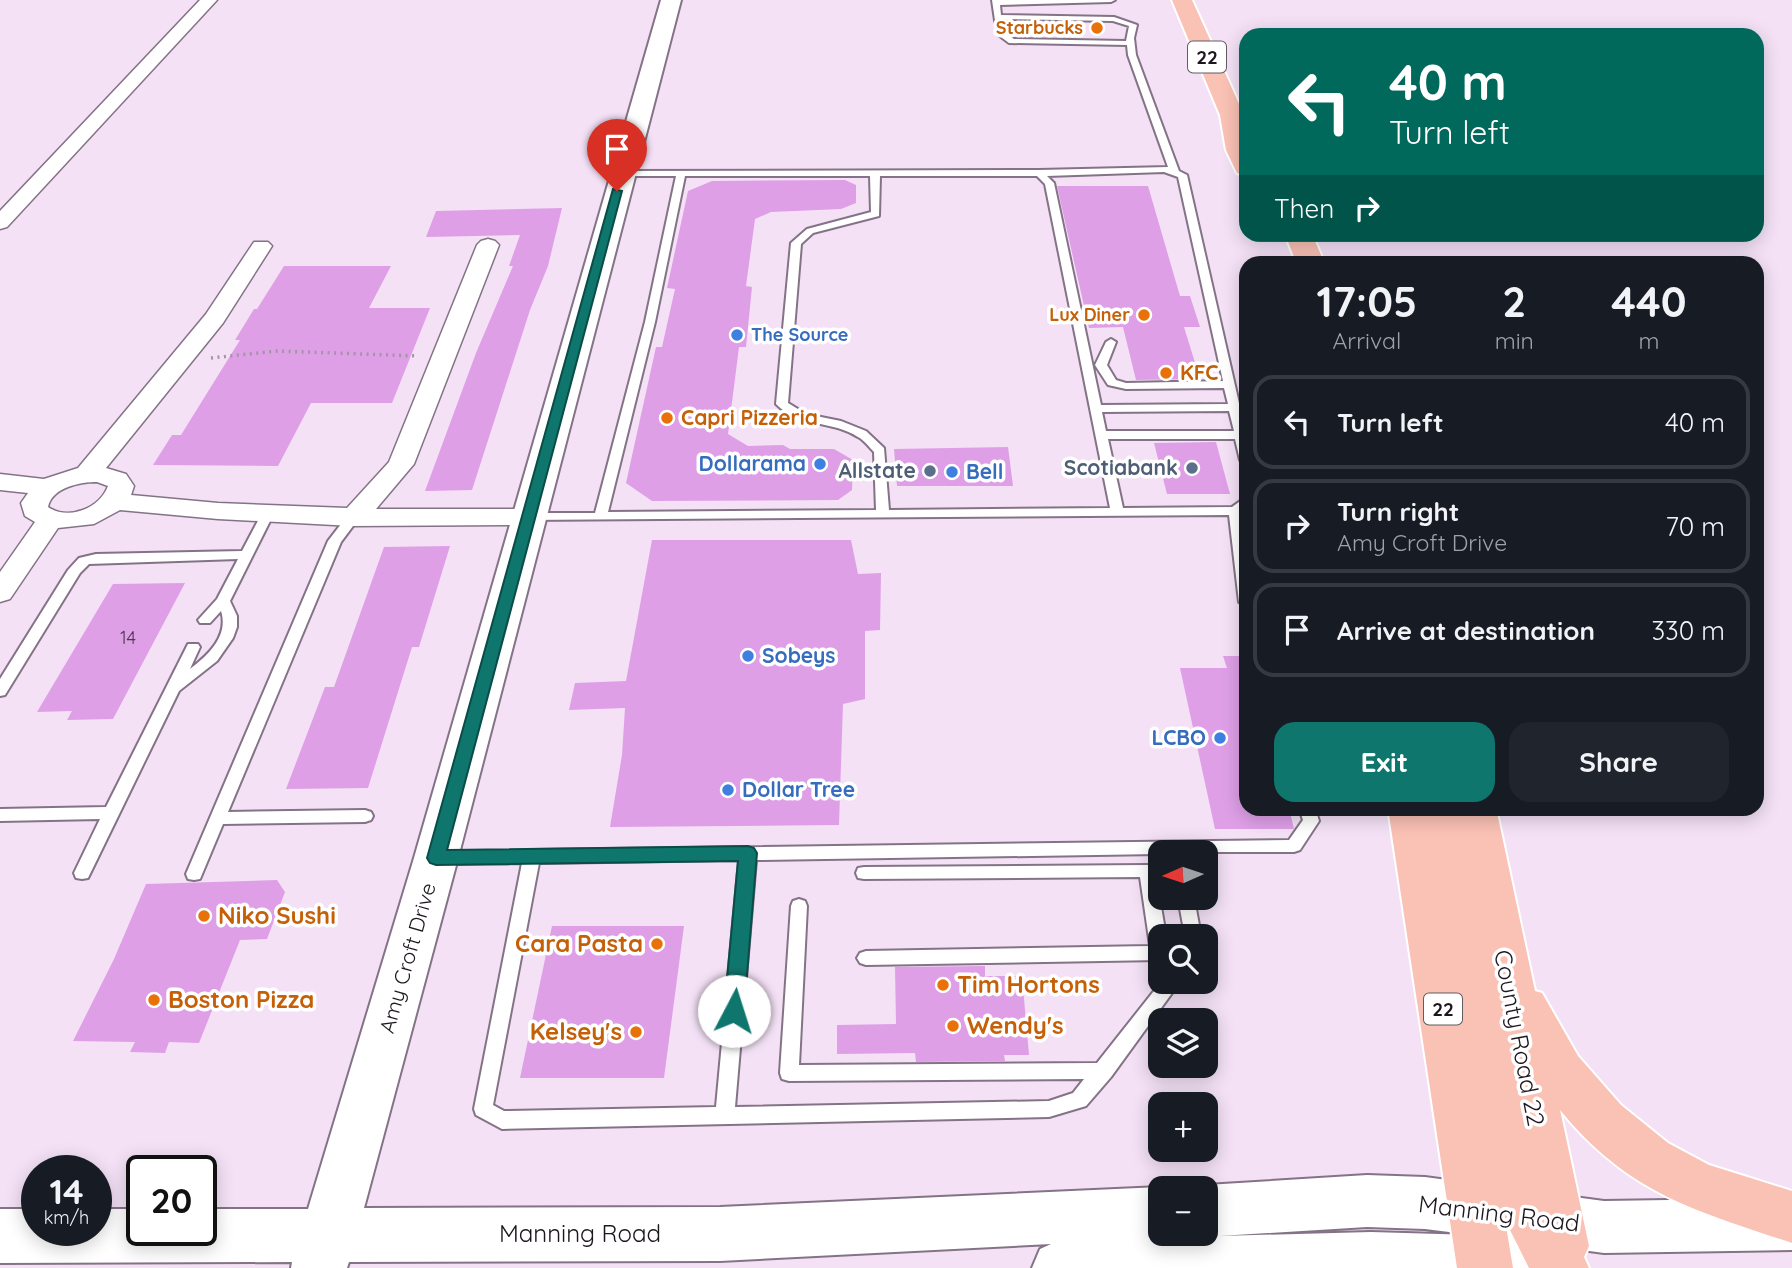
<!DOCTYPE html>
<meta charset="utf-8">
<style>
:root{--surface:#171b24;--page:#20242c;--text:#f1f3f6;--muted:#9ea1a6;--line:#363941;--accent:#0f766e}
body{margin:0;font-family:Quicksand,sans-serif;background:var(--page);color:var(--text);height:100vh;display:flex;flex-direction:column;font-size:26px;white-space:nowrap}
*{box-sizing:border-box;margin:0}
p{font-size:23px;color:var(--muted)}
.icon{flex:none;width:38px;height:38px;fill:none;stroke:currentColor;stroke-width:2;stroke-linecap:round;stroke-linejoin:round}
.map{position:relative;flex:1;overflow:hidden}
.drawer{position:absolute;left:1239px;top:256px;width:525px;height:560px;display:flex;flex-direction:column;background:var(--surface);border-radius:21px;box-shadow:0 4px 18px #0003}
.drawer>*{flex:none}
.top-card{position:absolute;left:1239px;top:28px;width:525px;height:214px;border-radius:21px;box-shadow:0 4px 18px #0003;background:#00695c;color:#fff;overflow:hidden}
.needle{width:46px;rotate:267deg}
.fabs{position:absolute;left:1148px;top:840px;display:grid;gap:14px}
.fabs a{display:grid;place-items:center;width:70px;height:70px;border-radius:14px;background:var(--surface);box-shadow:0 4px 18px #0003;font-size:35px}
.speed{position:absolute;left:21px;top:1155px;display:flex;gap:14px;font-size:35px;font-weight:700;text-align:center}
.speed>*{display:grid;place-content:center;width:91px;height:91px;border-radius:50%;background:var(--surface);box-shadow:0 4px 18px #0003;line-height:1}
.speed small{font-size:18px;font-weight:400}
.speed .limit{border:4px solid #111;border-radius:10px;background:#fff;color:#111}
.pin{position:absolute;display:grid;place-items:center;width:60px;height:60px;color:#fff;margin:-72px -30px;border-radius:50% 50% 50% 0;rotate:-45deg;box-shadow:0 0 7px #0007}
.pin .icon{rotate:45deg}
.me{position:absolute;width:77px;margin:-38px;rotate:5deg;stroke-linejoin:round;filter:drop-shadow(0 0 5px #0008)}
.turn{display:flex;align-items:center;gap:24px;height:147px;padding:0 35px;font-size:32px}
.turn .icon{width:91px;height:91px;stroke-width:2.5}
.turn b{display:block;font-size:49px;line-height:60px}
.then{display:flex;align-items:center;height:66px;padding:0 35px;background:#0003;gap:14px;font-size:26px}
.eta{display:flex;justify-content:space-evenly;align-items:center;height:119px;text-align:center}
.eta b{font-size:42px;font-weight:800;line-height:49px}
.button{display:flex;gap:14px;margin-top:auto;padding:14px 35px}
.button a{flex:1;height:80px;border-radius:21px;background:var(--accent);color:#fff;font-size:28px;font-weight:800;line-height:80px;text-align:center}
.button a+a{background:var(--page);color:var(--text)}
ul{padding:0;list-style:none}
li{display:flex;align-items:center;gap:21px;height:94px;margin:0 14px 10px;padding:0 21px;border:4px solid var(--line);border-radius:21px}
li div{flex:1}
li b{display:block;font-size:26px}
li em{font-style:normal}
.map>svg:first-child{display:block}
.building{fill:#de9fe7}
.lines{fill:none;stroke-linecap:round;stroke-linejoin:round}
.lane-casing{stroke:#847386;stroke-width:4}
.street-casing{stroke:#847386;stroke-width:3}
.secondary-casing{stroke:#847386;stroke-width:4}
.primary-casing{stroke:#fff;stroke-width:4}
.path{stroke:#a495a6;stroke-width:3.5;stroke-dasharray:2 4.5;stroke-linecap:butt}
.lane{fill:#fff;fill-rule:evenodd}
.street{fill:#fff;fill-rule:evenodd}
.secondary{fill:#fff;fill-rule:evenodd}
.primary{fill:#fac1b5;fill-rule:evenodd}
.route{fill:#0f766e;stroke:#0a4d48;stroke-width:2}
.food-dot{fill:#e8710a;stroke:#fff;stroke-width:2.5}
.shop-dot{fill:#3f7fe0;stroke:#fff;stroke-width:2.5}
.service-dot{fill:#5c6f8a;stroke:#fff;stroke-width:2.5}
.labels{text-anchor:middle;stroke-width:7;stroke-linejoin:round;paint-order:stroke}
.far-food-label{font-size:18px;font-weight:bold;fill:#c56008;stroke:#fff;text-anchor:end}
.far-shop-label{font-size:18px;font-weight:bold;fill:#366cbe;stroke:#fff;text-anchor:start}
.number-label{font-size:18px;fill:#4d3850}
.shield{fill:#fff;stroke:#615c62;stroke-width:2}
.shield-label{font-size:19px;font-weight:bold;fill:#1d161e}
.food-label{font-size:21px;font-weight:bold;fill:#c56008;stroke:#fff;text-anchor:start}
.shop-label{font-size:21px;font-weight:bold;fill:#366cbe;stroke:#fff;text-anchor:start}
.service-label{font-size:21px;font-weight:bold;fill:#4e5e75;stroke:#fff;text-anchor:end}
.street-label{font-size:21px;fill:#1d161e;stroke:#fff}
.near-food-label{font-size:24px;font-weight:bold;fill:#c56008;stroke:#fff;text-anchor:start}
.near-street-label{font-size:24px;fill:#1d161e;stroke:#fff}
</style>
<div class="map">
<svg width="1792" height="1268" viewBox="0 0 1792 1268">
<rect width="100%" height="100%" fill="#f4e1f6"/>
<path class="building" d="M845 180 856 185V203L841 209 771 212 755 219 746 286 752 287 746 347H739L728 434 748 446 783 445 790 449H834L853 460 852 490 838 500 652 501 626 483 656 347H662L675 289 667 288 688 191 712 181Z
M1057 186H1148L1180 296H1190L1200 327H1184L1200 379 1136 380 1123 327 1089 328Z
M562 208 548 266 530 310 472 490 425 491 476 353 513 266H509L520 235 426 237 436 211Z
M284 266H391L369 308H430L392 403H311L278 466 153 465 172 435H181L240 340H235L254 309H257Z
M1216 442 1230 494H1167L1154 443Z
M1008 447 1013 486H897L894 449Z
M652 540H851L858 574 881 573 880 630 865 631V699L843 704 839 825 610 827 622 755 625 708 569 710 575 683 626 681Z
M450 546 419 647H412L368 788 286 789 325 687H334L384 547Z
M185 583 113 719 67 720 72 711 37 712 113 584Z
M1223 656H1246V808H1289L1294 829H1215L1180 668H1227Z
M277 880 285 892 267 939 240 940 199 1043 169 1042 165 1053 130 1052 135 1042 73 1041 114 959 146 884Z
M552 926H684L664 1078H520Z
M985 966V976H1022L1029 1055H1004L1005 1061 916 1062 915 1053 837 1054V1025L896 1024 895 967Z"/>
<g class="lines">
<g class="lane-casing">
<path id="lane" d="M992 0H1115L1111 2 1000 5 1001 15 1114 17 1137 25 1134 38 1136 55 1179 171 1187 175 1246 434V464L1240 460 1235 439H1108L1123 508 1232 507 1246 497V508L1241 512 1246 548V606L1239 602 1229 515 524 520 523 517 529 513H595L645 322 676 176H622L617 173 619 171 1039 170 1168 167 1128 55 1127 45 1009 43 997 34ZM1002 19 1113 21 1129 26 1126 41 1014 39 1005 33ZM1164 172 1178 177 1223 381 1126 383 1116 380 1107 365 1116 342 1111 339 1106 342 1095 365 1108 385 1126 389 1224 388 1228 404 1101 405 1054 183 1047 176ZM685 176H870L871 212 807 229 791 243 776 404C800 428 832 420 858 437 864 440 869 447 874 452L876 510 608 512 655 322ZM880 176H1037L1045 184 1110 508 889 510 884 448 866 431 841 421 806 414 788 403 801 244 813 233 879 216ZM1229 411 1234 431H1106L1102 412Z
M267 511 273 515 230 601 237 616V627L233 638 217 661 179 691 88 878 82 879 76 878 74 873 100 819 0 821V809L106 807 188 644H198L200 647 190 669C208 655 229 636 221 611L210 623H200L198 620 217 599 238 559 89 564 80 573 5 695 0 696V679L68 570 79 558 96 554 242 551 261 515Z
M353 514 359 518 341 542 228 812 365 810 371 812 373 816 371 820 365 822 223 824 200 879 194 880 188 879 186 874 328 541 348 515Z
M1299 808H1315L1319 821 1300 850 1294 852H1160V854L756 860 735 1107 1049 1101 1073 1093 1084 1079 789 1081 782 1079 780 1073 791 906 793 901 799 899 805 901 807 906 799 1065 1097 1063 1161 982H1180L1111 1077 1086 1106 1049 1117 502 1129 476 1115 474 1109 522 863 441 864 435 862 433 858 435 854 532 850 1289 840 1303 820ZM739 860 716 1107 504 1111 493 1105 539 863Z
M1147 865 1153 866 1155 871 1166 936H1160V960L866 965 860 963 857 958 860 953 866 951 1150 946 1140 877 864 879 858 878 856 873 858 868 864 867Z
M1178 898H1194L1201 936H1185Z"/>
</g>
<g class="street-casing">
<path id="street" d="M200 0H217L7 227 0 229V211Z
M488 239 495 241 499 245 414 464 376 509H528L538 511 542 517 538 523 528 525 353 526 218 519 120 510 94 524 58 528 10 599 0 602V572L35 522 25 516 21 503 28 493 0 490V474L44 479 78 468 206 314 254 242H268L272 246 223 323 106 468 126 474 134 486 131 495 218 503 347 508 389 462 477 245 481 241ZM97 482 108 486C100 508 69 521 48 507 52 487 81 482 97 482Z"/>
</g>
<g class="secondary-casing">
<path id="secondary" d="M661 0H681L458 858 364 1208 720 1207 1160 1187 1163 1188H1160V1234H1173L1163 1238 1205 1236 1198 1234H1206V1188H1198L1206 1185 1367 1175 1425 1177 1604 1201 1792 1198V1250L1604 1253 1515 1241 1534 1249 1542 1268H1032L1040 1249 1051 1244 720 1261 349 1262 347 1268H291L292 1262 0 1263V1209H37V1230H96V1209H142V1230H201V1209H308L414 858ZM1367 1227 1425 1229 1473 1235 1371 1232 1219 1236Z"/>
</g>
<g class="primary-casing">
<path id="primary" d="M1172 0H1192L1244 115 1246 176 1237 173 1226 150 1220 115Z
M1285 234H1312L1324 262H1296Z
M1388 808H1496L1535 991 1542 993 1578 1056 1621 1105 1668 1143 1709 1165 1792 1191V1243C1694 1210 1629 1194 1560 1110L1589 1246 1584 1257 1589 1268H1529L1505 1220 1513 1268H1457Z"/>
</g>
<path class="path" d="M211 358 277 351 418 356"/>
<use href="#lane" class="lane"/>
<use href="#street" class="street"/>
<use href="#secondary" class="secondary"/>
<use href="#primary" class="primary"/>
</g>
<path class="route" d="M613 189 622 191 447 850 748 846 754 848 757 853 744 1011 741 1017 734 1019 727 1017 724 1011 738 861 436 865 430 863 427 858Z"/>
<g class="food-dot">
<circle cx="1097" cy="28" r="7"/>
<circle cx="1144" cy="315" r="7"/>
<circle cx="1166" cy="373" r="7"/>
<circle cx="667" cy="418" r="7"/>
<circle cx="204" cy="916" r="7"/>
<circle cx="657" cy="944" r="7"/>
<circle cx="943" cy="985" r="7"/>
<circle cx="154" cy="1000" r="7"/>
<circle cx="953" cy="1026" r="7"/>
<circle cx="636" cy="1032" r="7"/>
</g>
<g class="shop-dot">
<circle cx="737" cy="335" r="7"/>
<circle cx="820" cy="464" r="7"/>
<circle cx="952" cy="472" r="7"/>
<circle cx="748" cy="656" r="7"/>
<circle cx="1220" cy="738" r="7"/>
<circle cx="728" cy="790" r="7"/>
</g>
<g class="service-dot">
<circle cx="1192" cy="468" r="7"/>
<circle cx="930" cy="471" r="7"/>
</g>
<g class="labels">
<g class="far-food-label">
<text x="1083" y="34">Starbucks</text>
<text x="1130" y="321">Lux Diner</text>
</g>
<g class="far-shop-label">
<text x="751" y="341">The Source</text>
</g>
<g class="number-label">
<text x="128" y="644">14</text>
</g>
<g class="shield">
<rect x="1188" y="41.5" width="38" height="31" rx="5"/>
<rect x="1424" y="993.5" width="38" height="31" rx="5"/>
</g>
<g class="shield-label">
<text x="1207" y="64">22</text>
<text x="1443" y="1016">22</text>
</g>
<g class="food-label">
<text x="1180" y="380">KFC</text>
<text x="681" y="425">Capri Pizzeria</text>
</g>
<g class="shop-label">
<text x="806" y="471" text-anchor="end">Dollarama</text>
<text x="966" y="479">Bell</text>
<text x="762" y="663">Sobeys</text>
<text x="1206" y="745" text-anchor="end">LCBO</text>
<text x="742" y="797">Dollar Tree</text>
</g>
<g class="service-label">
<text x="1178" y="475">Scotiabank</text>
<text x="916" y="478">Allstate</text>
</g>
<g class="street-label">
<text transform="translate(408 958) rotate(-74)" y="7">Amy Croft Drive</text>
</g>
<g class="near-food-label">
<text x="218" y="924">Niko Sushi</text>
<text x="643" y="952" text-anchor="end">Cara Pasta</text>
<text x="957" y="993">Tim Hortons</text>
<text x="168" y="1008">Boston Pizza</text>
<text x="967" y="1034">Wendy's</text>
<text x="622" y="1040" text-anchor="end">Kelsey's</text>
</g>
<g class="near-street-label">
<text transform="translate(1519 1038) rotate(79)" y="8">County Road 22</text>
<text transform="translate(1499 1214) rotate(7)" y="8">Manning Road</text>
<text x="580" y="1242">Manning Road</text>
</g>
</g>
</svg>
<div class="fabs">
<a><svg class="needle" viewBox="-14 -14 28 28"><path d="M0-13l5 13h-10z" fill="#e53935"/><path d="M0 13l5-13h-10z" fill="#9ea1a6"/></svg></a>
<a><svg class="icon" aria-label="search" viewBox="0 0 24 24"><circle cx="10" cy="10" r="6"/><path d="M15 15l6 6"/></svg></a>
<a><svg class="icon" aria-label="layers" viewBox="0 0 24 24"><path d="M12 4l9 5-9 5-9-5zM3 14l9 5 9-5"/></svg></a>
<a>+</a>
<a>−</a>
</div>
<div class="speed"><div>14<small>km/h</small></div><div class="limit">20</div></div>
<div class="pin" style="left:617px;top:191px;background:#d93025"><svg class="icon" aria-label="arrive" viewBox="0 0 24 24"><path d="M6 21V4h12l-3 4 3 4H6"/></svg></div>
<svg class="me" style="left:734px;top:1011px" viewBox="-20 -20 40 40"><circle r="19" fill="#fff"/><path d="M0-13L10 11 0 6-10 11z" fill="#0f766e"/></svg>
<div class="top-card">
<div class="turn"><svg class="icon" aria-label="left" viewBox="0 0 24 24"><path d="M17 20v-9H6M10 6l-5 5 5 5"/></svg><div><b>40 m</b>Turn left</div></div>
<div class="then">Then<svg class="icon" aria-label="right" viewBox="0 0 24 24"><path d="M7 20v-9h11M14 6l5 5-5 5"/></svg></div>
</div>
<section class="drawer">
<div class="eta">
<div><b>17:05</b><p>Arrival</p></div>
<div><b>2</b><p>min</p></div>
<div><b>440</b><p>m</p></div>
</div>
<ul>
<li><svg class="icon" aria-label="left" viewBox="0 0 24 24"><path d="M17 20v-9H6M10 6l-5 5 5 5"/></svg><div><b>Turn left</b></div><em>40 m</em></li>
<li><svg class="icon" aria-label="right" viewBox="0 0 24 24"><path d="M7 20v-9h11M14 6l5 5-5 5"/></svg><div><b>Turn right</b><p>Amy Croft Drive</p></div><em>70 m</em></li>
<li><svg class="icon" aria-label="arrive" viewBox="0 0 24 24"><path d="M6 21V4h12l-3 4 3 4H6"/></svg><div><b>Arrive at destination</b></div><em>330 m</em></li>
</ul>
<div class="button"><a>Exit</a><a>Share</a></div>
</section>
</div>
